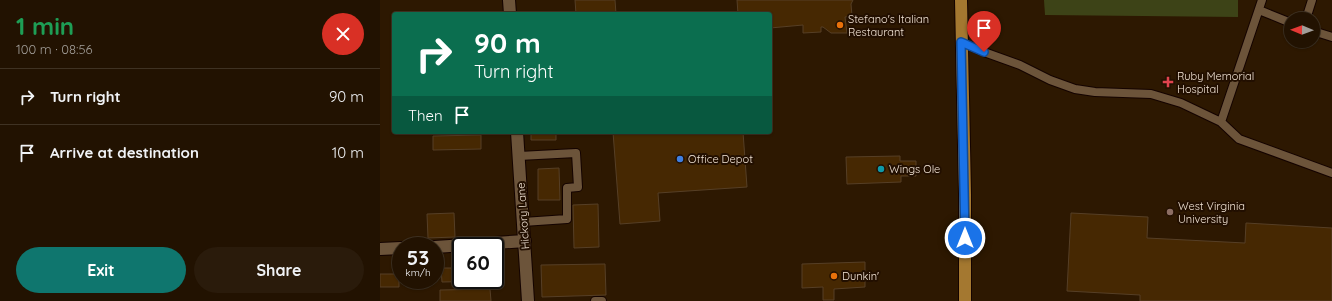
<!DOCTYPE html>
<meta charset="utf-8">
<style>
:root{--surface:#221201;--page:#2a1b0b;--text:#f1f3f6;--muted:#a29e99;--line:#3f3223;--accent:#0f766e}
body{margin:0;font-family:Quicksand,sans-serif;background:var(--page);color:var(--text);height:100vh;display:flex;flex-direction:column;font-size:15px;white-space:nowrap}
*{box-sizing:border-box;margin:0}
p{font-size:13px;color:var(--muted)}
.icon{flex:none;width:22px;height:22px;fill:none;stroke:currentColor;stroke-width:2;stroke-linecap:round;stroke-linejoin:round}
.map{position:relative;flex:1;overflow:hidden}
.sheet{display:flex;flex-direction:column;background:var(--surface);width:380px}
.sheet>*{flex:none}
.banner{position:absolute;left:12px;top:12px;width:380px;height:122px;border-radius:4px;box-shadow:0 1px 3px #0004,0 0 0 1px var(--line);background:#0b6e4f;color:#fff;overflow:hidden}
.needle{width:26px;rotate:271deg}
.fabs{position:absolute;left:904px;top:12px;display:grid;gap:8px}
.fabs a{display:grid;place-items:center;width:36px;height:36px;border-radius:50%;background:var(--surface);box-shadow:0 1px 3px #0004,0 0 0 1px var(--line);font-size:20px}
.speed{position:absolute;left:12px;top:237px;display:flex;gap:8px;font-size:20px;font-weight:700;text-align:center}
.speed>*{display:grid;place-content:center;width:52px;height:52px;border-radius:50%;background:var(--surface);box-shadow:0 1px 3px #0004,0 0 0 1px var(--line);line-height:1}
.speed small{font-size:10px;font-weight:400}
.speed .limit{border:2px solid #111;border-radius:6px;background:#fff;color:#111}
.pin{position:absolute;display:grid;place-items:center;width:34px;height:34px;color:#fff;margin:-41px -17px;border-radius:50% 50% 50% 0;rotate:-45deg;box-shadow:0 0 4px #0007}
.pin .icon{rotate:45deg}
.me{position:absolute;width:44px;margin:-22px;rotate:0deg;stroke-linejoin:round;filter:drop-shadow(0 0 3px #0008)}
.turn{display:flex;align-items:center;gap:14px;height:84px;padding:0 16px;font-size:18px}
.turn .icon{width:52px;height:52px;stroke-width:2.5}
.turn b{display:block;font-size:28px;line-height:34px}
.then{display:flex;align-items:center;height:38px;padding:0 16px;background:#0003;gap:8px;font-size:15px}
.round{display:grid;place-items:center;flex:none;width:42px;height:42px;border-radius:21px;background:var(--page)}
.head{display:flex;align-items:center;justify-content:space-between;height:68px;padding:0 16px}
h1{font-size:24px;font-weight:800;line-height:30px;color:#1e9e55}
.primary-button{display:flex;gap:8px;margin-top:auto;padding:8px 16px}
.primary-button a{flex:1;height:46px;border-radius:24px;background:var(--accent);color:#fff;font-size:16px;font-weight:800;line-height:46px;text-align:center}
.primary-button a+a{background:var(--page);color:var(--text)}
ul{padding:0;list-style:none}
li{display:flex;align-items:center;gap:12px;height:56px;padding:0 16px;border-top:1px solid var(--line)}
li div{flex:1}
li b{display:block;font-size:15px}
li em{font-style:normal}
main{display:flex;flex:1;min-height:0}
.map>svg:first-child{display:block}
.green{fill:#3d4317}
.building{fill:#462802;stroke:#563f26}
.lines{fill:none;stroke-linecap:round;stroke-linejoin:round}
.service-casing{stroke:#140300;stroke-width:10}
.minor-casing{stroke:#140300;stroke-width:14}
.primary-casing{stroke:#140300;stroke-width:14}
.service{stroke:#6c543a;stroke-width:8}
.minor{stroke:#6c543a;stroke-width:12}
.primary{stroke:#a47830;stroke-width:12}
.route-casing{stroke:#114b97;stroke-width:10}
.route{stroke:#1a73e8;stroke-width:7}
.food-dot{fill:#e8710a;stroke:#220f00;stroke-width:1.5}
.health-dot{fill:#e0444e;stroke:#220f00;stroke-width:1.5}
.shop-dot{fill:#3f7fe0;stroke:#220f00;stroke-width:1.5}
.culture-dot{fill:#0f9aa8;stroke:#220f00;stroke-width:1.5}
.education-dot{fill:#8d6e63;stroke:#220f00;stroke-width:1.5}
.labels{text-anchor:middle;stroke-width:4;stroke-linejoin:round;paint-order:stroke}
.poi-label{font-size:11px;fill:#f0e2d3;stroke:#220f00;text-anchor:start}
.street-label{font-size:11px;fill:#f0e2d3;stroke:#220f00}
</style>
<main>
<section class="sheet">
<div class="head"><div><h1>1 min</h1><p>100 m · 08:56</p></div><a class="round" style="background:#d93025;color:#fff"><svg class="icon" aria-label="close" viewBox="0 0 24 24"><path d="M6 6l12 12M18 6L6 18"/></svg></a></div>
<ul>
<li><svg class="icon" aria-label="right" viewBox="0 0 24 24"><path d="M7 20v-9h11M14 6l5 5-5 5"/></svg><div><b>Turn right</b></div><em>90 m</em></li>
<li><svg class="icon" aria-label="arrive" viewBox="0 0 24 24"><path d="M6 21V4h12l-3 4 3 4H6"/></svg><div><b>Arrive at destination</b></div><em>10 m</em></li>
</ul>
<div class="primary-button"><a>Exit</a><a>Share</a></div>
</section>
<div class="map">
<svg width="952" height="301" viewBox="0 0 952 301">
<rect width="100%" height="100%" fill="#2d1801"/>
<path class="green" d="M664 0H858V17L665 15Z"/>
<path class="building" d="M195 0H235L236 14H196Z
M357 0H473L471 4 472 16 465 17 467 33H451L443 27H441V32L423 33V25L390 28V14H358Z
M151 132H176V140H151Z
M233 132H363L367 187 278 193 280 221 240 224Z
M101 135V149L53 150V136Z
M520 156V161H536V176H521V182L467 184 466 157Z
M179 168 180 200H158V169Z
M218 204 219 247 194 248 193 205Z
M74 213 75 237 48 238 47 214Z
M691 213 768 217 767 238 865 243 866 223 952 228V301H760V295L687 291Z
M485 262V287L454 289V300H443V287L422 288V264Z
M225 264 226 295 162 297 161 265Z
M61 268H81V280H109V281L62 282Z
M0 274H19V287H0Z
M110 289 111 301H60V290Z"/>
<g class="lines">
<g class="service-casing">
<path id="service" d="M882 0 841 122 859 139 952 173
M879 10 911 23
M926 19 932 0
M933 31 952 37
M581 42 604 52 640 65 670 80 695 89 715 92 771 94 801 103 841 122
M139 156 196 153 198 187 187 188V219L143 222
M215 301H222"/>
</g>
<g class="minor-casing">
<path id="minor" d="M129 0 130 14
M137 132 148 301
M55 247 145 241
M0 249 21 248"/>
</g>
<g class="primary-casing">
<path id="primary" d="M581 0 585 194V301"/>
</g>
<use href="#service" class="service"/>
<use href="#minor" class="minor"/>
<use href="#primary" class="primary"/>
</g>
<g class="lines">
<g class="route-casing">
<path id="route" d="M585 238 581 42 604 52"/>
</g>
<use href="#route" class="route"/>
</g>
<g class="food-dot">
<circle cx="460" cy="25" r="4"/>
<circle cx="454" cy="276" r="4"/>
</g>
<path class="health-dot" d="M786 76h4v4h4v4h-4v4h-4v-4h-4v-4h4z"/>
<circle class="shop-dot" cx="300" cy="159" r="4"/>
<circle class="culture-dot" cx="501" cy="169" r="4"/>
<circle class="education-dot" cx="790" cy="212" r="4"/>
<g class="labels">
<g class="poi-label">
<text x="468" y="23">Stefano's Italian<tspan x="468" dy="13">Restaurant</tspan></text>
<text x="797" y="80">Ruby Memorial<tspan x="797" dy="13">Hospital</tspan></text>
<text x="308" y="163">Office Depot</text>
<text x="509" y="173">Wings Ole</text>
<text x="798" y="210">West Virginia<tspan x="798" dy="13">University</tspan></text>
<text x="462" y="280">Dunkin'</text>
</g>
<g class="street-label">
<text transform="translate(143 216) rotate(-94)" y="4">Hickory Lane</text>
</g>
</g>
</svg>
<div class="fabs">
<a><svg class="needle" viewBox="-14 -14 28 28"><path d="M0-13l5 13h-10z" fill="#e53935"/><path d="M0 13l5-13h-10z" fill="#a29e99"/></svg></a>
</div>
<div class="speed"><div>53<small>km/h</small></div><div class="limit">60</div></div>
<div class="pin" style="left:604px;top:52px;background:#d93025"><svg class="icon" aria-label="arrive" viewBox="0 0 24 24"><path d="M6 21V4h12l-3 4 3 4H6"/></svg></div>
<svg class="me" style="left:585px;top:238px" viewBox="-20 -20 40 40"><circle r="17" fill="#1a73e8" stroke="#fff" stroke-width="3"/><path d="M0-11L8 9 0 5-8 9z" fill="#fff"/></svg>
<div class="banner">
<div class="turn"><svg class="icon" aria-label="right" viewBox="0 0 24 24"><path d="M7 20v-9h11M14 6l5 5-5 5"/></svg><div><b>90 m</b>Turn right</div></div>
<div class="then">Then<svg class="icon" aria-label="arrive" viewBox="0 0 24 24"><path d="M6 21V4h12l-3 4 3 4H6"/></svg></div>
</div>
</div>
</main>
